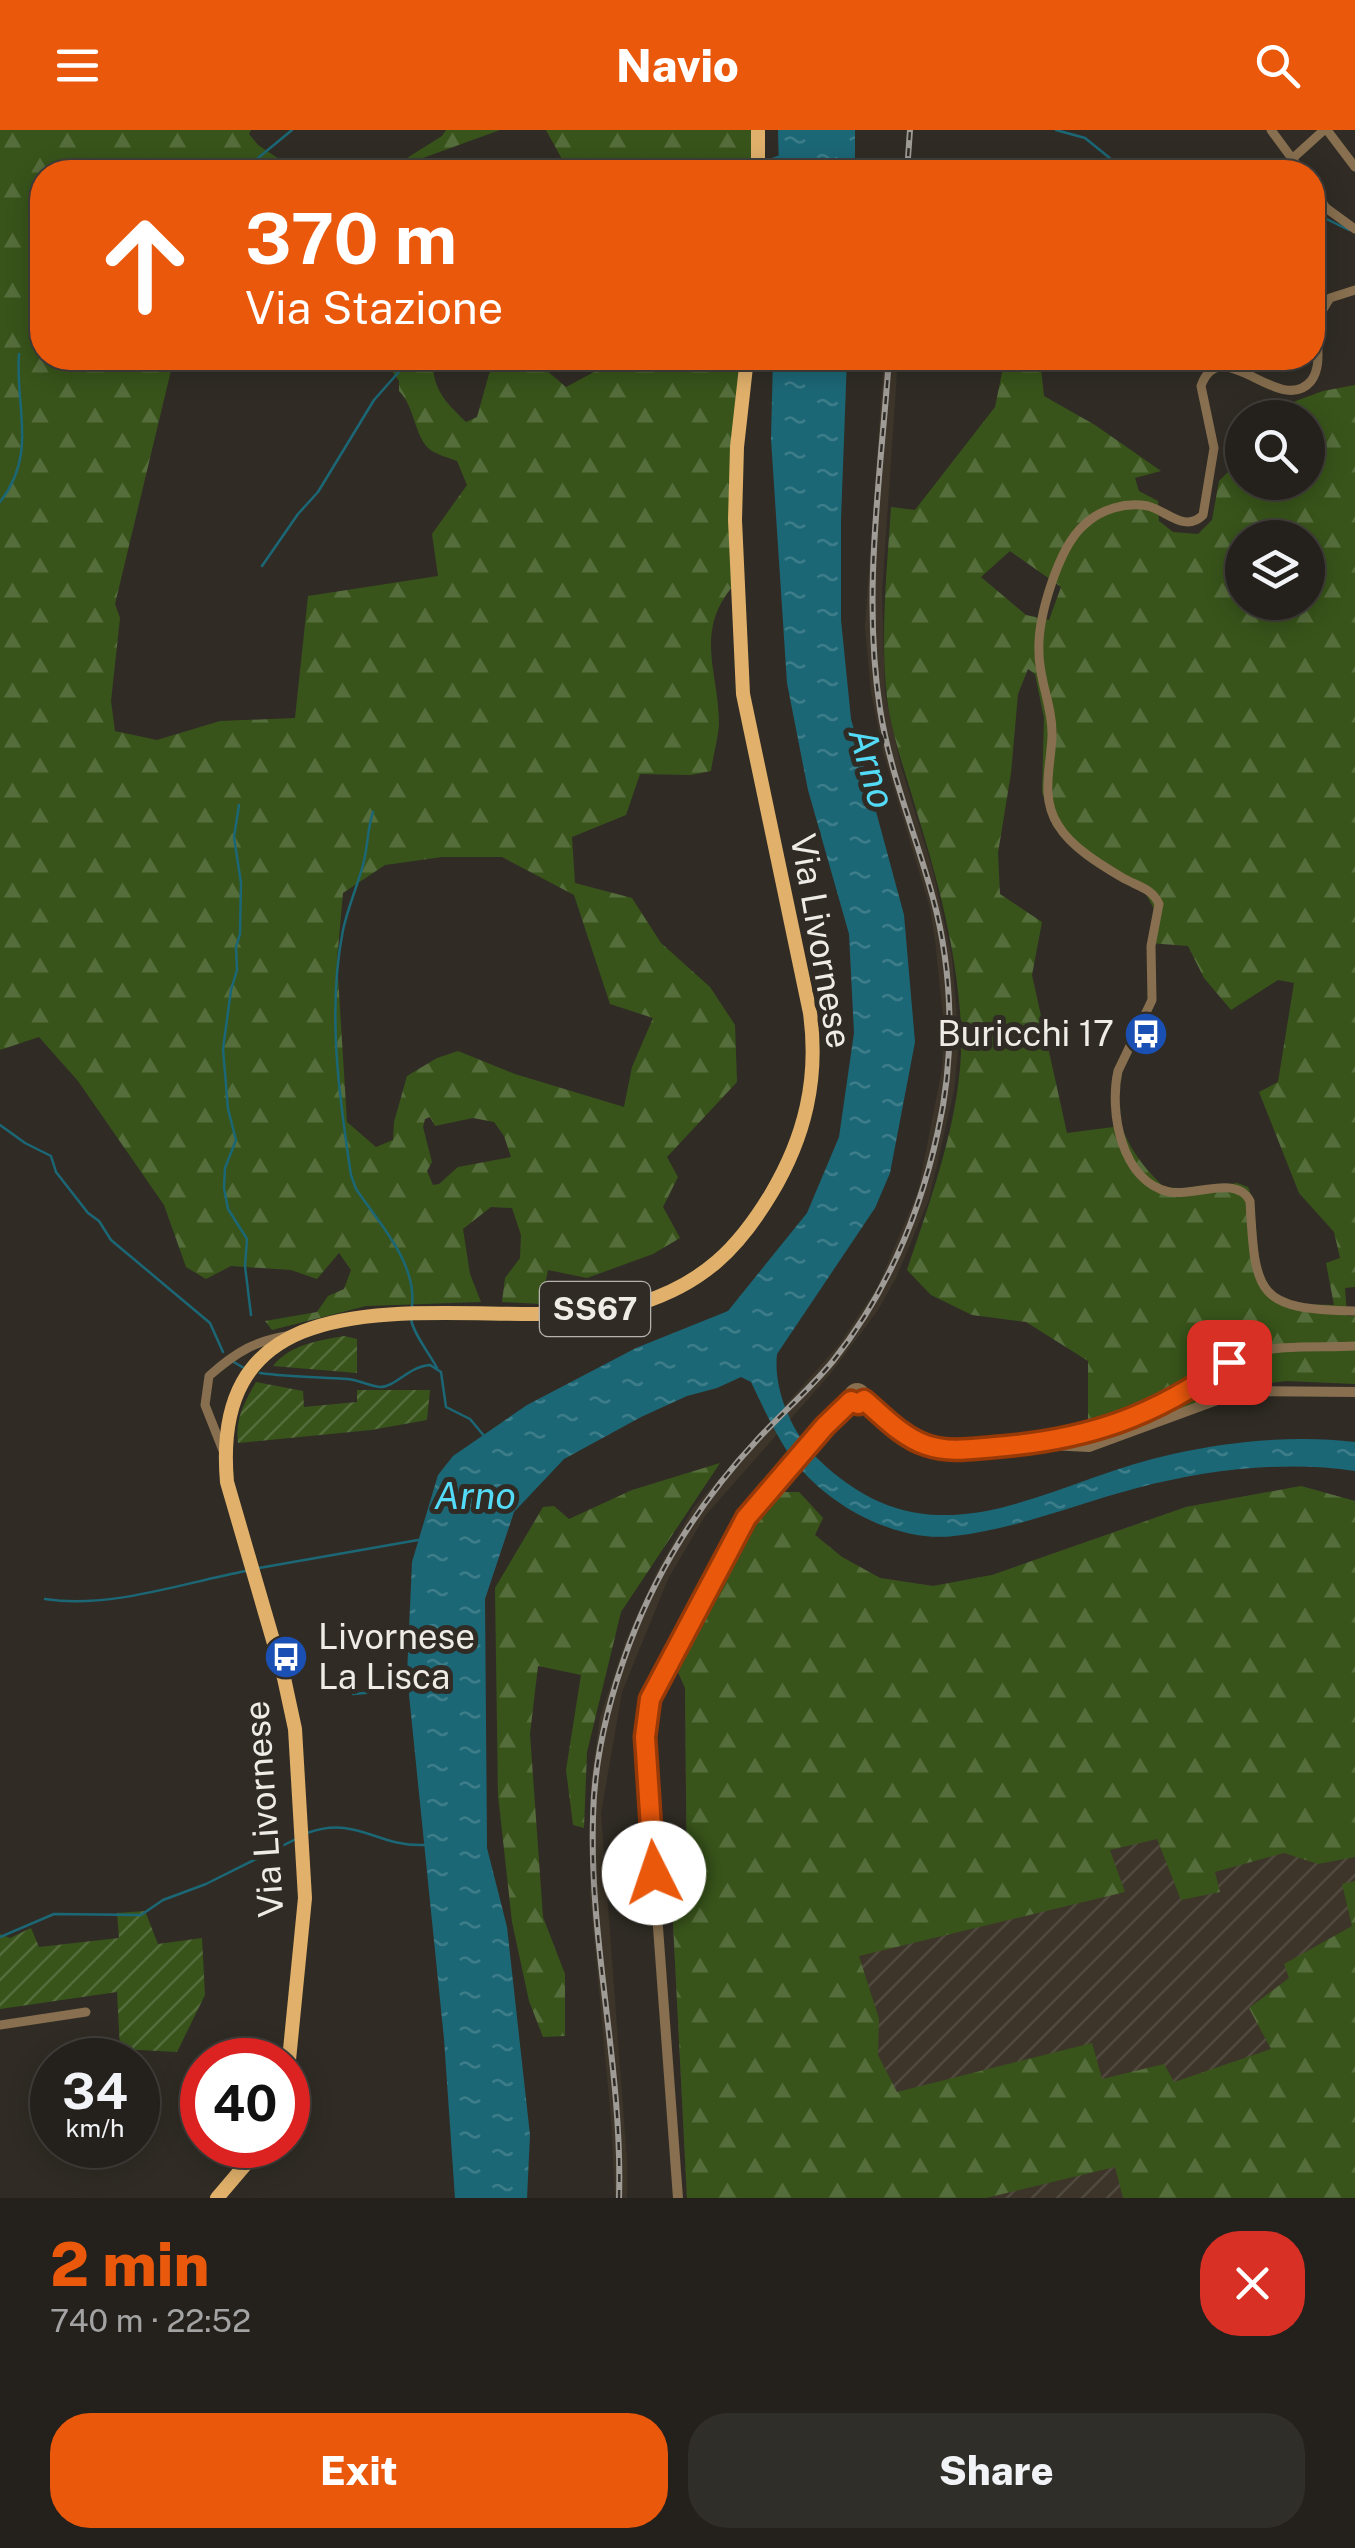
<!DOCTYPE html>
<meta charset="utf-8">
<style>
:root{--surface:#24211c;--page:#302e29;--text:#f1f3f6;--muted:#a3a3a3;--line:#413e3b;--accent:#ea580c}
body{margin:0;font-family:"Public Sans",sans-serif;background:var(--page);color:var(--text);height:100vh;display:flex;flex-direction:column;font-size:38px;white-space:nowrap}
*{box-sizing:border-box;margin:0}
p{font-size:32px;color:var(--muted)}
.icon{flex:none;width:55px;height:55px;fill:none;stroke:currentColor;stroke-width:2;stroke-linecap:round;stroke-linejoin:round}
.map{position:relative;height:2068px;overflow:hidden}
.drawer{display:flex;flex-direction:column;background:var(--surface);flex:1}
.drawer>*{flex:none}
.hud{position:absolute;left:30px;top:30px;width:1295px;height:210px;border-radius:40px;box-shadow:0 5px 25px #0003,0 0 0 2px var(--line);background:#ea580c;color:#fff;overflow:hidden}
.tools{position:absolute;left:1225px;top:270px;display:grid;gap:20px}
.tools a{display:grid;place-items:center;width:100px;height:100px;border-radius:50%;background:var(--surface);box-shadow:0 5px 25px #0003,0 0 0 2px var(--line);font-size:50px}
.speed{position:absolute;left:30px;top:1908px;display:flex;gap:20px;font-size:50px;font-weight:700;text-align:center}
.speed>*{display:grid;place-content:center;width:130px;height:130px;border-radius:50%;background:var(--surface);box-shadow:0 5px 25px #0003,0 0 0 2px var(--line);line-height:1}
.speed small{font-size:25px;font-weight:400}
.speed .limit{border:15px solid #d22;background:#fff;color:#111}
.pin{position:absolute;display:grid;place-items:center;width:85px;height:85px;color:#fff;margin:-42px;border-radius:20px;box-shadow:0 5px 15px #0006}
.me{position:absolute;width:110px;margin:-55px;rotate:356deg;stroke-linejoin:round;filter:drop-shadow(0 0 8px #0008)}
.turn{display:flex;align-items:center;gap:35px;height:210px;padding:0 50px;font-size:45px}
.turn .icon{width:130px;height:130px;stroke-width:2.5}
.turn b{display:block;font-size:70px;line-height:85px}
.round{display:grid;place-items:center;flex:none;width:105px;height:105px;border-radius:40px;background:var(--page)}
.overview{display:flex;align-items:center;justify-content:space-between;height:170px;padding:0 50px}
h1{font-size:60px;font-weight:800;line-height:75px;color:var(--accent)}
.button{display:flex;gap:20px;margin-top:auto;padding:20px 50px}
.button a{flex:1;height:115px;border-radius:40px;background:var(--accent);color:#fff;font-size:40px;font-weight:800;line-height:115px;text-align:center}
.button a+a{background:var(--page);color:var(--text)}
header{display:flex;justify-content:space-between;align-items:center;height:130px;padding:0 50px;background:var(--accent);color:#fff;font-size:45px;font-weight:800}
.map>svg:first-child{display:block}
.industrial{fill:url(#industrial-furrows)}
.built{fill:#3d3529}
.forest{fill:url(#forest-firs);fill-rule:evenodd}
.garden{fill:url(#garden-furrows)}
.water{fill:url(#water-ripples)}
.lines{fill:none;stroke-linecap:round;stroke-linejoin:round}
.stream{stroke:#1c6776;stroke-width:2.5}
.minor{stroke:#876f4f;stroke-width:9}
.tertiary{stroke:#876f4f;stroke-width:10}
.primary{stroke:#e1b16b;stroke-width:14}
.rail-casing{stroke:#9f9b96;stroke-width:6}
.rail{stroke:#302c25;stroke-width:2.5;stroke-dasharray:8;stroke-linecap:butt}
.route-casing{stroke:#983908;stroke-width:25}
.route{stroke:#ea580c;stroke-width:18}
.labels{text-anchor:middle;stroke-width:10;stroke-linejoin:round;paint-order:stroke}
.shield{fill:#302c25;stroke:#b6b2ae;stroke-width:2.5}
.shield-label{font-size:32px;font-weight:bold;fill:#efece8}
.street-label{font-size:35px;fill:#efece8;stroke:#302c25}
.poi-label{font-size:35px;fill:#efece8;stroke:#302c25;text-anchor:end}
.water-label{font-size:38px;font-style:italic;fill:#53dbf8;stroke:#302c25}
</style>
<header><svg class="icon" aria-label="menu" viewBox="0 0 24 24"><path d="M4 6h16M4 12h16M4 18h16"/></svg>Navio<svg class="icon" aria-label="search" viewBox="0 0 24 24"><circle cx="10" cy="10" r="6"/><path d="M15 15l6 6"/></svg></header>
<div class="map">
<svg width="1355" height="2068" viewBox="0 0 1355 2068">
<defs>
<pattern id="industrial-furrows" width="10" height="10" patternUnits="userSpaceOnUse" patternTransform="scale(2.5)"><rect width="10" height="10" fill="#3d3529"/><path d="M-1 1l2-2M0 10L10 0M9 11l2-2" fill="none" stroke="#50493e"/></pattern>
<pattern id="forest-firs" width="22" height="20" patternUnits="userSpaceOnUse" patternTransform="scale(2.5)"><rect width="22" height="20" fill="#38541a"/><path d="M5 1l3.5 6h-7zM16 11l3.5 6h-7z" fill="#556d3b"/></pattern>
<pattern id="garden-furrows" width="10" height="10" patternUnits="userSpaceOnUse" patternTransform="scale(2.5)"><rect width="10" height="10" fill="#38541a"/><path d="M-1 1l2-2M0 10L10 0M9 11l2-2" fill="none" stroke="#556d3b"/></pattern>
<pattern id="water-ripples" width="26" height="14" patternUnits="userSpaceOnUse" patternTransform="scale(2.5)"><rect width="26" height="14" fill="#1c6776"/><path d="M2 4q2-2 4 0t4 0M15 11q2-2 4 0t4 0" fill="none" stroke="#3d7d8a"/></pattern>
</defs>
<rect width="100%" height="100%" fill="#302c25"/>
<path class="industrial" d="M1301 1356 1355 1371V2068H687L672 1773 687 1766 685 1558 678 1542 749 1392 783 1362H799L823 1388 815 1405 842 1427 880 1448 933 1456 992 1445 1186 1377Z"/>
<path class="built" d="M884 228H898L882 462 885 563 900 633 933 741 952 828 959 910 954 961 929 1069 896 1148 878 1180 831 1243 705 1386 668 1449 622 1562 601 1683 627 2031V2068H615L611 1989 590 1763 591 1652 600 1587 626 1510 657 1441 694 1377 838 1216 877 1158 918 1062 942 939 944 896 935 810 930 778 883 622 871 562 865 496Z"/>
<path class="forest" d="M0 0H251L249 4 258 15 299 42H42V228H174L115 474 120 488 111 571 115 601 157 610 220 591 295 588 308 466 438 446 432 404 467 355 457 331C449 328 439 325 432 321 414 309 416 278 399 261V251L383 228H435L432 232C435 263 445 271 466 292L477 287 489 244 498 228H532L566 257 620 228H742L732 457C694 503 719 543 719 594 718 609 713 626 711 641L691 645 640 644 626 685 572 707 575 753 632 768 661 813 710 857 735 895 737 952 667 1027 678 1047 663 1077 680 1108 653 1124 587 1148 548 1140 541 1174 502 1172 505 1148 520 1128 521 1105 512 1078 491 1077 463 1099 470 1144 481 1172 366 1176 272 1200 265 1191 317 1182 328 1166 344 1159 351 1140 339 1123 317 1149 291 1140 231 1136 206 1149 186 1137 164 1075 78 951 39 907 0 920ZM442 727H502L574 765 610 874 653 888 632 937 624 977 515 944 458 921 437 928 407 946 394 992 393 1010 376 1017 347 992 337 830 343 763 385 735ZM430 987 435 996 473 988 494 992 504 1006 511 1027 458 1037 439 1054 433 1055 427 1041 432 1032 423 997 425 989Z
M446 0H500L412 32 407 28 442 6Z
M546 0H753L754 42H569Z
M1005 228H1050L1041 238 1044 266 1095 295 1161 341 1135 348 1139 361 1158 371 1159 391 1173 402 1198 404 1212 390 1219 351 1242 328V352H1308V288L1291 287 1293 272 1323 261 1355 255V1157L1345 1158 1347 1186H1355V1254L1286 1251 1238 1257 1137 1296 1088 1295V1231L1026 1192 972 1185 931 1165 907 1140C933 1062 965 977 961 895 957 823 939 754 918 686 907 647 892 607 887 568 880 505 887 440 891 377L915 380 995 277ZM1242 408H1308V472H1242ZM1010 421 1061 457 1049 490 1026 485 981 447ZM1028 539 1035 544 1044 588 1042 662 1053 696 1075 720 1145 762 1154 779 1149 813 1188 816 1204 848 1231 880 1278 850 1294 853 1278 952 1259 962 1299 1063 1334 1102 1340 1128 1326 1133 1334 1175C1319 1174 1298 1176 1285 1170 1247 1152 1263 1089 1248 1057L1237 1053 1194 1059 1164 1057C1144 1038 1131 1021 1121 996L1067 1003 1032 845 1042 792 1000 764 998 723 1011 643 1018 564Z
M720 1333 621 1482 587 1622 584 1698 573 1695 566 1640 581 1545 538 1536 530 1604 543 1787 565 1844V1906L543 1907 529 1871 512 1792 498 1665 495 1458 543 1377 554 1376 569 1389 632 1360Z
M1301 1356 1355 1371V1727L1318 1734 1284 1723 1215 1742 1220 1762 1181 1770 1157 1709 1110 1720 1125 1762 859 1826 879 1889 878 1925 897 1962 1092 1913 1102 1949 1164 1934 1174 1952 1271 1919 1249 1878 1289 1848 1284 1834 1352 1796 1342 1754 1355 1751V2068H1123L1115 2037 986 2068H687L672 1773 687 1766 685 1558 678 1542 749 1392 783 1362H799L823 1388 815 1405 842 1427 880 1448 933 1456 992 1445 1186 1377Z"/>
<path class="garden" d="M344 1206 357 1209V1243L273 1236C291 1214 317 1211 344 1206Z
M256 1252 303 1261 304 1277 357 1272V1260H430L427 1290 371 1300 238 1313C235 1289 244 1273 256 1252Z
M145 1781 158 1814 202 1808 205 1865 177 1922 120 1919 117 1862 0 1879V1804L10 1808 31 1798 39 1817 119 1808 117 1783Z"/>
<path class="water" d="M778 0H855V42H779Z
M773 228H847L841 389V490L851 589 904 785 915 912 890 1043 875 1078 777 1224C773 1259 792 1303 817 1328 935 1444 1043 1352 1173 1324 1230 1311 1297 1305 1355 1312V1341C1285 1330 1206 1340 1137 1358 1076 1374 1017 1399 954 1406 897 1413 829 1376 795 1332 777 1308 764 1279 751 1252L741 1247 717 1258 687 1266 641 1287 564 1329 514 1382 485 1469 487 1718 507 1797 530 2005 527 2068H455L444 1909 407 1545 412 1432 438 1345 453 1326 527 1275 636 1218 728 1181 807 1083 839 1007 854 903 849 804 808 660 787 553 771 309Z"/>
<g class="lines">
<path class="stream" d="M1056 0 1085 8 1127 42
M763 33 778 27
M241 42 292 0
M733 42 750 35
M1312 82 1349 100
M1279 228 1282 233
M0 372C38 323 15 279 19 224
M262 436 298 384 318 362 374 270 404 236 415 228
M239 675 234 707 241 753 240 804 236 817 237 840 231 860 223 919 228 979 236 1010 225 1038 224 1058 228 1079 247 1109 245 1136 251 1185
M373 682C367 700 368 717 363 735 357 757 348 777 343 800 327 880 339 966 351 1045L356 1059C379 1093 417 1133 412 1176
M0 995 25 1013 51 1026 56 1042 88 1083 99 1091 111 1110 210 1193 223 1222
M411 1189C413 1203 429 1223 437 1238
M232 1231 244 1238
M260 1243C290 1247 318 1247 348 1249 359 1250 369 1256 380 1257 395 1257 410 1236 430 1235L441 1242 446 1277 470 1289 485 1307
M259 1438 418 1410
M45 1469C111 1479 182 1453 246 1441
M353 1564 411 1559
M307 1703C357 1685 376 1717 424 1715
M0 1807 54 1784 141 1785 163 1770 206 1754 296 1709"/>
<path class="minor" d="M1271 0 1302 42
M1327 0 1355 37
M1292 29 1324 0
M1312 57 1326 78 1355 99
M1355 160 1330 168C1326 174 1321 182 1319 189 1314 208 1324 234 1311 251 1280 288 1221 200 1201 256L1214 318 1203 385C1185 403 1167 381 1148 376 1125 372 1101 379 1084 395 1058 418 1037 489 1039 523 1039 551 1053 577 1052 606 1051 636 1040 667 1058 695 1071 717 1101 735 1123 748 1137 756 1152 758 1159 774L1151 816 1152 870 1118 941C1109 981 1121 1051 1169 1062 1194 1067 1236 1044 1250 1071 1255 1166 1257 1179 1355 1181
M1044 1312C1095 1304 1143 1286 1188 1260 1208 1249 1225 1231 1247 1224 1281 1214 1321 1218 1355 1216
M224 1323 205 1275 209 1246C236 1222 256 1210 292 1205
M0 1895 86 1882"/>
<path class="tertiary" d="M849 1266a8 8 0 1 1 16 0a8 8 0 1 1-16 0Z
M864 1271 905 1304 923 1314 959 1320 1030 1314 1089 1317 1217 1270 1256 1261 1355 1262
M678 2068 646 1635 645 1607 650 1569 746 1387 825 1296 851 1271"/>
<path class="primary" d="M758 0V42
M288 1940 305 1768 295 1599 284 1548 227 1352C205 1105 507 1215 641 1173 703 1153 738 1119 771 1064 805 1007 819 949 810 883L743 564 735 390 737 317 747 228
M217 2068 262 2015"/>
<g class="rail-casing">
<path id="rail" d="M907 42 910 0
M619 2068C623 1940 589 1814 593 1687 594 1629 609 1569 629 1515 658 1437 702 1369 758 1309 783 1282 810 1259 833 1231 886 1164 920 1084 938 1001 955 926 953 842 933 768 916 705 890 644 880 579 862 462 881 344 889 228"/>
</g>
<use href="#rail" class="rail"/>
</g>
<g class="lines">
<g class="route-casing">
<path id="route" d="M654 1743 645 1607 650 1569 746 1388 825 1296 851 1271 858 1274 864 1270C883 1286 902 1307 926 1315 949 1323 971 1319 995 1317 1086 1310 1155 1287 1229 1232"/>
</g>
<use href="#route" class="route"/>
</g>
<defs>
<g id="bus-disc" transform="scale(2.25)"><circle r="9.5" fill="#1a4fb4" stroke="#302c25"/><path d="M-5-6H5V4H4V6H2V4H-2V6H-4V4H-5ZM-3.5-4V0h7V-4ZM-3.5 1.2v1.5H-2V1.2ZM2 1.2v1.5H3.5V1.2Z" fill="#fff"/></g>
</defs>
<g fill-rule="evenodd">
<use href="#bus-disc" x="1146" y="904"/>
<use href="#bus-disc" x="286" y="1527"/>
</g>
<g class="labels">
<rect class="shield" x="540" y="1152" width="110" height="54" rx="8"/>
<g class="shield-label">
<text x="595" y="1190">SS67</text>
</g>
<g class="street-label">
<text transform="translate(821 811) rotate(80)" y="12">Via Livornese</text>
<text transform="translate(264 1679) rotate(-94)" y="12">Via Livornese</text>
</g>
<g class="poi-label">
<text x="1114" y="916">Buricchi 17</text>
<text x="318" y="1519" text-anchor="start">Livornese<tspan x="318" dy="40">La Lisca</tspan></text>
</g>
<g class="water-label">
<text transform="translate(872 638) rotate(74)" y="13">Arno</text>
<text x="475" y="1379">Arno</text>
</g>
</g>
</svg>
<div class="tools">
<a><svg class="icon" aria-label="search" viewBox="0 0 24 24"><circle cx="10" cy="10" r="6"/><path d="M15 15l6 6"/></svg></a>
<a><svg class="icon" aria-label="layers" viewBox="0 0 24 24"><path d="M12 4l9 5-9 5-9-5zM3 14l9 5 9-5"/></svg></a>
</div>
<div class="speed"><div>34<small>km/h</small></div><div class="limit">40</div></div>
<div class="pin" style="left:1229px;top:1232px;background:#d93025"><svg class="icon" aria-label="arrive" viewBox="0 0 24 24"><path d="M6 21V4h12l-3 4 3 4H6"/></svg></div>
<svg class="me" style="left:654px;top:1743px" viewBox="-20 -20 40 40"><circle r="19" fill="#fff"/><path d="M0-13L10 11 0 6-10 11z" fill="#ea580c"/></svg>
<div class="hud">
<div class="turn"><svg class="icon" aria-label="ahead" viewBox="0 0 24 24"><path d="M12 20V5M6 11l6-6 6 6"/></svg><div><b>370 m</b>Via Stazione</div></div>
</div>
</div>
<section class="drawer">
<div class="overview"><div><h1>2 min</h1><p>740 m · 22:52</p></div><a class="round" style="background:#d93025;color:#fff"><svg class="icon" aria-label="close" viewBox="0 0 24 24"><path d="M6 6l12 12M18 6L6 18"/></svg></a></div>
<div class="button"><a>Exit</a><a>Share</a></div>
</section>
